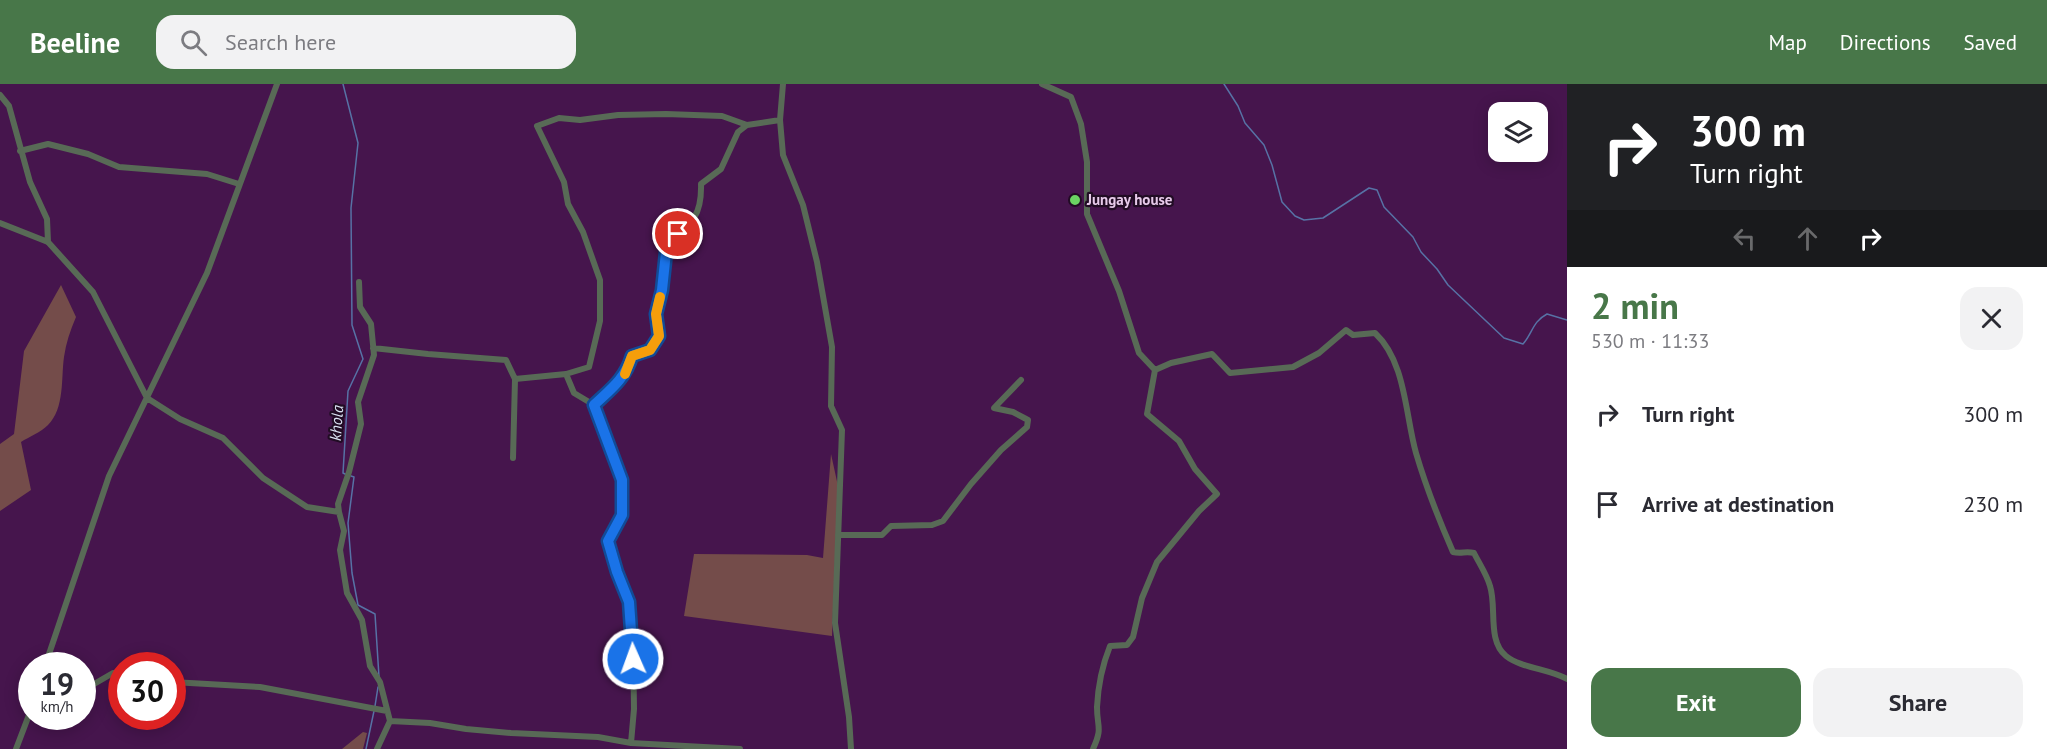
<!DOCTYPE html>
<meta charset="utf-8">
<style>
:root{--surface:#fff;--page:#f2f2f3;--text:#2b2b33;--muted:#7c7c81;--accent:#487749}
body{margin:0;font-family:"PT Sans",sans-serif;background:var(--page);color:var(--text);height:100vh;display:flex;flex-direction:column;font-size:22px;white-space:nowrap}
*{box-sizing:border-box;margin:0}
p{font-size:20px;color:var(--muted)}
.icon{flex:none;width:33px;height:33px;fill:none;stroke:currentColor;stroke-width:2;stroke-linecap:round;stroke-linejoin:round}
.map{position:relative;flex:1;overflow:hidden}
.drawer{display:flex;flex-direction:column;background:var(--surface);width:480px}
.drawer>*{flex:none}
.banner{background:#202124;color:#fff;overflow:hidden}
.buttons{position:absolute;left:1488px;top:18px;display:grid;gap:12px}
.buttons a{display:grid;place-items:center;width:60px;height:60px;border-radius:12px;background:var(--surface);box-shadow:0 3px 15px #0003;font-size:30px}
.speed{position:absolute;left:18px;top:568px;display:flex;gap:12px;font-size:30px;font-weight:700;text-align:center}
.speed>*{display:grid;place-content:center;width:78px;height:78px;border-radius:50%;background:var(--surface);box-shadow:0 3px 15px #0003;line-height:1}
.speed small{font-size:15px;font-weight:400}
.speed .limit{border:9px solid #d22;background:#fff;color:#111}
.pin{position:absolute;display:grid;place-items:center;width:51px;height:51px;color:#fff;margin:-26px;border:3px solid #fff;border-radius:50%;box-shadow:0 2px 6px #0007}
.me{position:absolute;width:66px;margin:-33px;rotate:358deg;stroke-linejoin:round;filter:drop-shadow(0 0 4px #0008)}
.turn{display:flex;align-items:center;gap:21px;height:126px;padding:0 24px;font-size:27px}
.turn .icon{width:78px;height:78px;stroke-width:2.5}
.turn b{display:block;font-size:42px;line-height:51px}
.lanes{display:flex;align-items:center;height:57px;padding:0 24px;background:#0003;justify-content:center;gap:30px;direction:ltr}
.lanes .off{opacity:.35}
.round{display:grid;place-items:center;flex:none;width:63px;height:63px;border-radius:18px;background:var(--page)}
.head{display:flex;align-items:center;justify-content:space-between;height:102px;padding:0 24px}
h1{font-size:36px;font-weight:700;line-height:45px;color:var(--accent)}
.cta{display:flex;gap:12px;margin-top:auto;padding:12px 24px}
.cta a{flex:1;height:69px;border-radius:18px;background:var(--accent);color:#fff;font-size:24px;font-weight:700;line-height:69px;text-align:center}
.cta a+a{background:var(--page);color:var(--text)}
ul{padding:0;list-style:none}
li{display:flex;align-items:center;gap:18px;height:90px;padding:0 24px}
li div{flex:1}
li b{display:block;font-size:22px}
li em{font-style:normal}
header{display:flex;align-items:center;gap:36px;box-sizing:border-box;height:84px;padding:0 30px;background:var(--accent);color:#fff}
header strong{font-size:28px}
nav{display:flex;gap:33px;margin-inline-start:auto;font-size:21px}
.search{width:420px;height:54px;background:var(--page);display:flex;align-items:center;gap:15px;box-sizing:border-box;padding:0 21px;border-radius:18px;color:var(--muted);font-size:22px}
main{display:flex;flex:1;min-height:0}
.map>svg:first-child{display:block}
.green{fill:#744c4a}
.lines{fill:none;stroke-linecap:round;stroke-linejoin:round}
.stream{stroke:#5772a5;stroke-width:1.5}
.minor{stroke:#586a56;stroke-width:6}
.route-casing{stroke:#114b97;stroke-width:15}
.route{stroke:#1a73e8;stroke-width:10}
.slow{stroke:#f59e0b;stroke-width:10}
.poi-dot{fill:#6bd363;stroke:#210c24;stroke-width:2}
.labels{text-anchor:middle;stroke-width:4.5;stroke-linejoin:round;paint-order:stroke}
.poi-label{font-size:15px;font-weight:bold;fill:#e7caea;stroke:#210c24;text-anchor:start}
.water-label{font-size:16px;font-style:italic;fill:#dbe3f3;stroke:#210c24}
</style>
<header>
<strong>Beeline</strong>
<div class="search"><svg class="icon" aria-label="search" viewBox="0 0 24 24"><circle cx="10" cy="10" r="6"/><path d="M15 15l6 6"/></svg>Search here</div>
<nav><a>Map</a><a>Directions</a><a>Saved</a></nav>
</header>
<main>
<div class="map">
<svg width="1567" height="665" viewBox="0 0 1567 665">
<rect width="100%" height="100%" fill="#46154d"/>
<path class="green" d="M61 201 76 233C70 247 66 259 64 273 61 294 65 324 48 341 41 348 29 353 21 358L31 406 0 427V360L14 350 24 267Z
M831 370 838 402 832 552 684 532 694 470 807 471 823 474Z
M363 648 367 649 363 665H342Z"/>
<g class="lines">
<path class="stream" d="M343 0 358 59 351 124 352 241 363 275 348 307 343 389 347 391
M1224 0 1238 22 1245 39 1264 61 1272 81 1282 118 1295 132 1304 136 1323 134 1369 104 1377 106 1384 123 1413 153 1421 168 1437 185 1448 201 1504 254 1523 260C1533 249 1532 238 1547 230L1567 236
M351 392 354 393 348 439 352 489 358 521 375 530 379 593
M375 622 378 603
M366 665 374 627"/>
<path class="minor" d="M783 0 780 36 783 71 803 121 817 178 832 263 831 322 842 346 835 539 849 633 851 665
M1042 0 1071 13 1081 40 1087 78V130L1119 207 1139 269 1155 286 1147 330 1179 357 1195 385 1217 410 1199 427 1157 478 1142 514 1133 553 1127 561 1110 562C1102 582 1098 602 1097 623 1097 644 1103 643 1093 665
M0 11 9 22 30 98 47 135 48 158
M20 67 48 60 88 70 119 83 207 90 239 100
M0 139 48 158 93 208 147 314 180 335 223 354 263 394 307 423 339 428 344 447 340 466 347 509 362 536 370 582 380 598 390 637 430 639 466 645 511 649 598 653 631 659 740 665
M373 264 428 270 506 276 515 295 566 290 574 309 594 321
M1155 286 1171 279 1212 270 1230 289 1293 283 1319 269 1346 246 1353 251 1375 249C1406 278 1405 330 1416 369 1426 403 1439 436 1453 468 1461 470 1466 467 1474 469 1479 479 1487 491 1490 502 1497 523 1487 557 1506 572 1521 584 1549 585 1567 595
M566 290 589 283 600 237V196L583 148 568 120 564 98 537 42 559 34 580 36 618 31 666 30 722 32 747 41
M513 374 515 295
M339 428 338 420 349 388 361 340 358 318 374 271 371 240 360 223 359 198
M838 451H882L891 442 932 441 943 437 971 400 1001 366 1027 343 1028 336 1013 328 994 324 1021 296
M45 582 109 392 207 189 277 0
M172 598 260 603 387 627
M82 607 113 589 122 591
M631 659 634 625 633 554 629 518 617 488 608 457 622 431V396L594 321C611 305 625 295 632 272L650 266 659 252 656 230 661 205 667 159C691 140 702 133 701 100L721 85 738 48 747 41 780 36
M16 665 32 623
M377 665 390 637"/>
</g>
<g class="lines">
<g class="route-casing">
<path id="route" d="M633 575 629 518 617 488 608 457 622 431V396L594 321C611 305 625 295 632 272L650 266 659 252 656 230 662 206 667 159 678 150"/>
</g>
<use href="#route" class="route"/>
<path class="slow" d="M625 290 632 272 650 266 659 252 656 230 660 213"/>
</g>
<circle class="poi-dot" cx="1075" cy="116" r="6"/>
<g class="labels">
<g class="poi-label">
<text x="1087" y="121">Jungay house</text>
</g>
<g class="water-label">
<text transform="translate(336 339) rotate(-86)" y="6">khola</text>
</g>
</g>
</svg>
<div class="buttons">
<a><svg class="icon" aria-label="layers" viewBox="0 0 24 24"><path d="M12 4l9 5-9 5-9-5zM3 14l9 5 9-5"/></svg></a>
</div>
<div class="speed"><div>19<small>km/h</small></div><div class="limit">30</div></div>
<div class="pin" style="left:678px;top:150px;background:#d93025"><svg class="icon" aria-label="arrive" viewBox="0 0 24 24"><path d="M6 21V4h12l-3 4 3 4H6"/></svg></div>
<svg class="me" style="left:633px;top:575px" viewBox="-20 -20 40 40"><circle r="17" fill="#1a73e8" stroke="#fff" stroke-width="3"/><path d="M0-11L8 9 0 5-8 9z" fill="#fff"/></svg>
</div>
<section class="drawer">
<div class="banner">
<div class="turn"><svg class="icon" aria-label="right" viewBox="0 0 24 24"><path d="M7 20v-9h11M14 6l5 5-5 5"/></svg><div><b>300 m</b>Turn right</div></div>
<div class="lanes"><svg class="icon off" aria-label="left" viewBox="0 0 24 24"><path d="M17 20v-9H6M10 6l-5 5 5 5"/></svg><svg class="icon off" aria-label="ahead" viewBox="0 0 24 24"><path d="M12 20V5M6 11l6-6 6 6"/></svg><svg class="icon" aria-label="right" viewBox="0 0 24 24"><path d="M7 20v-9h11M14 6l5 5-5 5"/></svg></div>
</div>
<div class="head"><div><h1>2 min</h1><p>530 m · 11:33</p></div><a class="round"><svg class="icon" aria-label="close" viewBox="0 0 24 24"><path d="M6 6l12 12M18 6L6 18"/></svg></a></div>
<ul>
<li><svg class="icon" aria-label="right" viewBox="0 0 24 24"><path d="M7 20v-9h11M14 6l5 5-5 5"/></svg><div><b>Turn right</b></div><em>300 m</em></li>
<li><svg class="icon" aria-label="arrive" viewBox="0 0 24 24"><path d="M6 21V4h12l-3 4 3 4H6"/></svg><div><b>Arrive at destination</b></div><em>230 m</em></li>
</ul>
<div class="cta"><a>Exit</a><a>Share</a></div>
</section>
</main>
